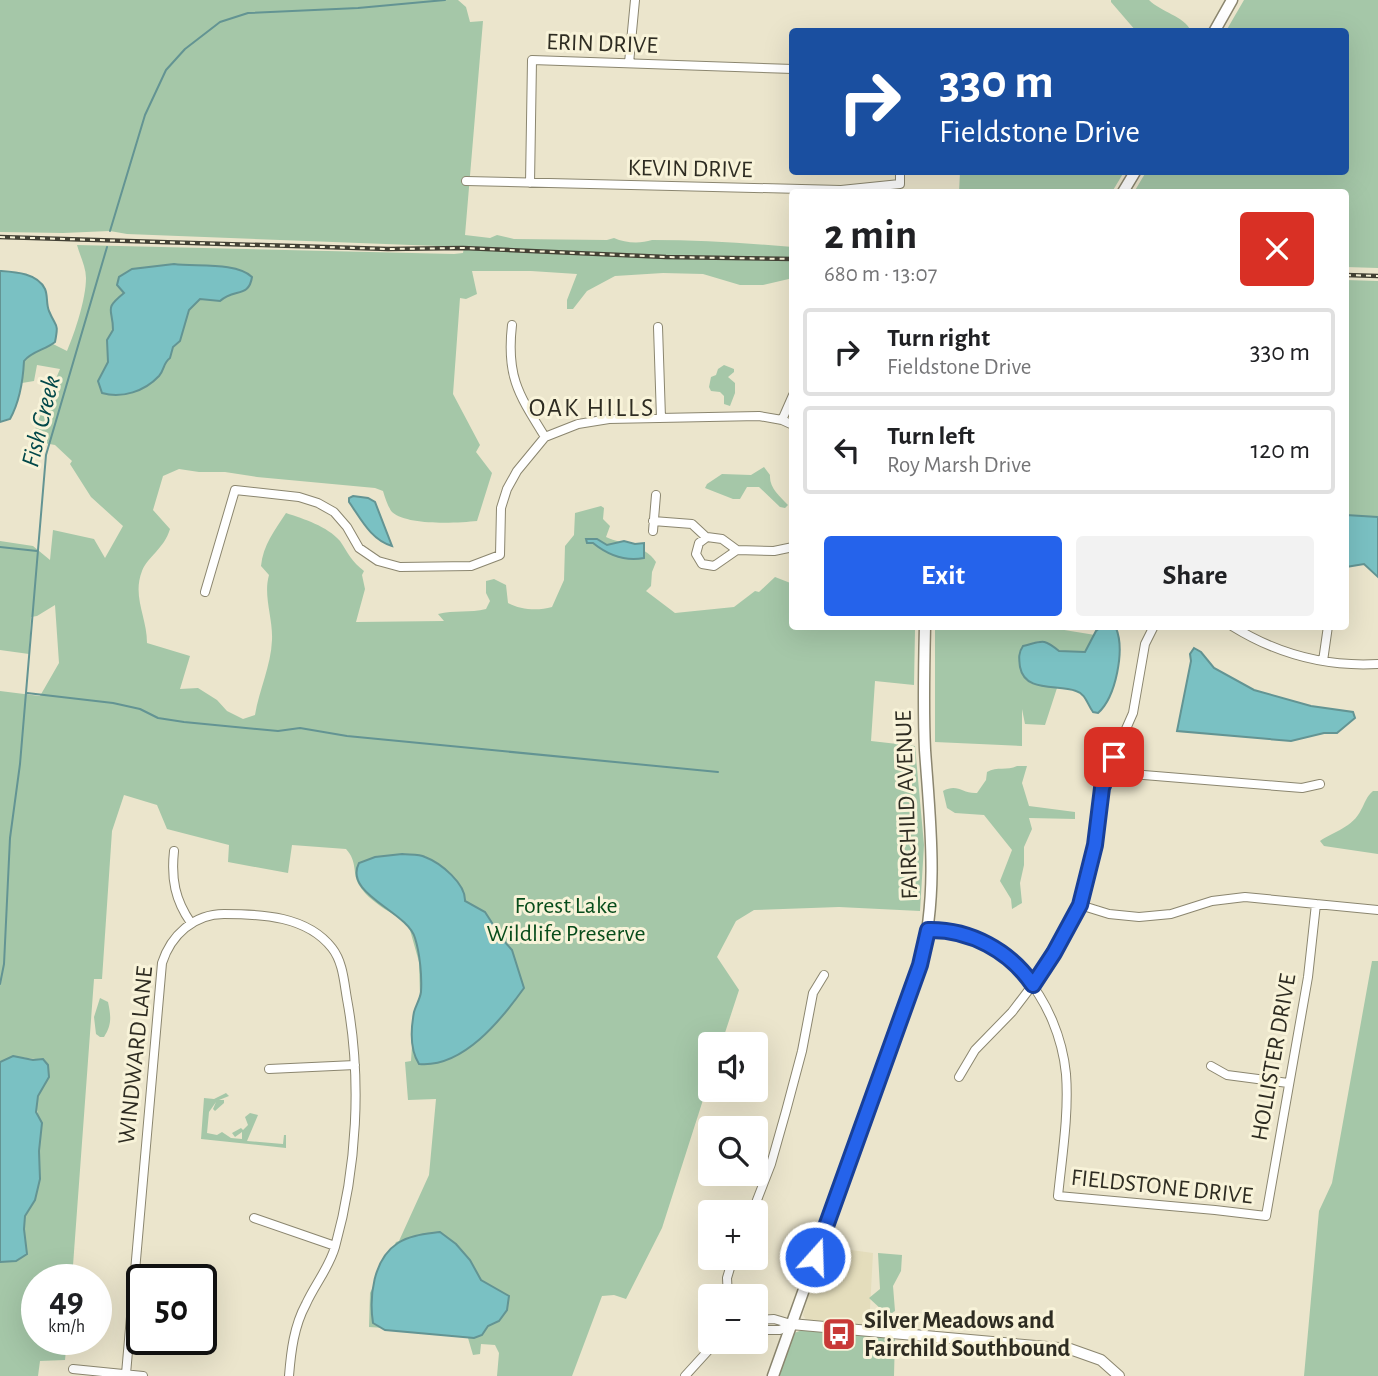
<!DOCTYPE html>
<meta charset="utf-8">
<style>
:root{--surface:#fff;--page:#f2f2f2;--text:#202124;--muted:#757577;--line:#e0e0e0;--accent:#2563eb}
body{margin:0;font-family:"Alegreya Sans",sans-serif;background:var(--page);color:var(--text);height:100vh;display:flex;flex-direction:column;font-size:26px;white-space:nowrap}
*{box-sizing:border-box;margin:0}
p{font-size:23px;color:var(--muted)}
.icon{flex:none;width:38px;height:38px;fill:none;stroke:currentColor;stroke-width:2;stroke-linecap:round;stroke-linejoin:round}
.map{position:relative;flex:1;overflow:hidden}
.side{position:absolute;left:789px;top:189px;width:560px;height:441px;display:flex;flex-direction:column;background:var(--surface);border-radius:7px;box-shadow:0 7px 28px #0002}
.side>*{flex:none}
.top-card{position:absolute;left:789px;top:28px;width:560px;height:147px;border-radius:7px;box-shadow:0 7px 28px #0002;background:#1a4fa0;color:#fff;overflow:hidden}
.controls{position:absolute;left:698px;top:1032px;display:grid;gap:14px}
.controls a{display:grid;place-items:center;width:70px;height:70px;border-radius:7px;background:var(--surface);box-shadow:0 7px 28px #0002;font-size:35px}
.speed{position:absolute;left:21px;top:1264px;display:flex;gap:14px;font-size:35px;font-weight:700;text-align:center}
.speed>*{display:grid;place-content:center;width:91px;height:91px;border-radius:50%;background:var(--surface);box-shadow:0 7px 28px #0002;line-height:1}
.speed small{font-size:18px;font-weight:400}
.speed .limit{border:4px solid #111;border-radius:10px;background:#fff;color:#111}
.pin{position:absolute;display:grid;place-items:center;width:60px;height:60px;color:#fff;margin:-30px;border-radius:14px;box-shadow:0 4px 10px #0006}
.me{position:absolute;width:77px;margin:-38px;rotate:20deg;stroke-linejoin:round;filter:drop-shadow(0 0 5px #0008)}
.turn{display:flex;align-items:center;gap:24px;height:147px;padding:0 35px;font-size:32px}
.turn .icon{width:91px;height:91px;stroke-width:2.5}
.turn b{display:block;font-size:49px;line-height:60px}
.round{display:grid;place-items:center;flex:none;width:74px;height:74px;border-radius:7px;background:var(--page)}
.headline{display:flex;align-items:center;justify-content:space-between;height:119px;padding:0 35px}
h1{font-size:42px;font-weight:700;line-height:52px}
.button{display:flex;gap:14px;margin-top:auto;padding:14px 35px}
.button a{flex:1;height:80px;border-radius:7px;background:var(--accent);color:#fff;font-size:28px;font-weight:700;line-height:80px;text-align:center}
.button a+a{background:var(--page);color:var(--text)}
ul{padding:0;list-style:none}
li{display:flex;align-items:center;gap:21px;height:88px;margin:0 14px 10px;padding:0 21px;border:4px solid var(--line);border-radius:7px}
li div{flex:1}
li b{display:block;font-size:26px}
li em{font-style:normal}
.map>svg:first-child{display:block}
.built{fill:#e4ddbc}
.green{fill:#a5c7a8}
.water{fill:#7ac1c3;stroke:#639493;stroke-width:2}
.lines{fill:none;stroke-linecap:round;stroke-linejoin:round}
.stream{stroke:#639493;stroke-width:2}
.minor-casing{stroke:#8b866f;stroke-width:10}
.tertiary-casing{stroke:#8b866f;stroke-width:12}
.secondary-casing{stroke:#8b866f;stroke-width:13}
.minor{stroke:#fff;stroke-width:8}
.tertiary{stroke:#fff;stroke-width:10}
.secondary{stroke:#fff;stroke-width:10}
.rail-casing{stroke:#434135;stroke-width:4.5}
.rail{stroke:#f8f3d9;stroke-width:2;stroke-dasharray:5;stroke-linecap:butt}
.route-casing{stroke:#184099;stroke-width:18}
.route{stroke:#2563eb;stroke-width:12}
.labels{text-anchor:middle;stroke-width:6;stroke-linejoin:round;paint-order:stroke}
.street-label{font-size:24px;fill:#2e2c22;stroke:#f8f3d9}
.park-label{font-size:24px;fill:#074c1b;stroke:#f8f3d9}
.poi-label{font-size:24px;font-weight:bold;fill:#2e2c22;stroke:#f8f3d9;text-anchor:start}
.neighbourhood-label{font-size:26px;letter-spacing:2px;fill:#2e2c22;stroke:#f8f3d9}
.water-label{font-size:26px;font-style:italic;fill:#014749;stroke:#f8f3d9}
</style>
<div class="map">
<svg width="1378" height="1376" viewBox="0 0 1378 1376">
<rect width="100%" height="100%" fill="#ebe5cc"/>
<path class="built" d="M822 1246 873 1253 869 1327 807 1321 803 1315Z"/>
<path class="green" d="M0 0H458L466 7 470 22 483 21 465 235 490 238 497 235 514 239 607 240 614 238C625 243 640 244 652 240 699 240 746 243 793 247V278L763 285H740L703 274 663 273 615 276 587 291 573 309H567V300L577 274 531 271H472L477 294 466 299 460 298 453 394 480 445 476 452 492 473 477 521C457 523 408 526 392 512 388 507 385 498 383 491L375 488 257 477 225 472H199L179 469 163 476 153 510 170 529C164 549 148 556 142 571 132 597 147 617 147 643L190 656 180 689 198 688 217 700 227 711 243 719 255 715C259 690 271 666 272 640 273 618 263 596 269 575L261 566C263 545 275 530 286 513 304 519 327 526 340 541 348 553 352 562 364 571L362 575 365 589 356 622 444 621 438 614C454 610 470 613 486 609L490 601 486 593V581L494 579 506 585 508 603C521 610 538 611 552 607L564 580 565 546 574 535 575 513 601 506 604 508 603 519 610 526 606 537C624 545 644 544 656 562L652 572 651 586 646 591 675 613 734 607 755 591 759 592 775 577 793 584V626H906L915 630 914 685 875 681 871 741 915 746 924 845 920 911 839 907 754 910 736 921 717 957 739 990 721 1045H710V1078L662 1228 626 1299 614 1295 602 1296 572 1376H497L499 1353 495 1345 481 1344 480 1354 473 1355 468 1338 482 1335 488 1326 499 1321 498 1312 480 1334 369 1327 370 1293 396 1242 399 1241 429 1175 436 1099 408 1100 405 1062 411 1061 414 1014 420 997 419 962 408 923C392 913 369 902 359 885 352 873 358 862 346 849L292 845 288 873 228 862 229 845 167 829 157 805 124 795 112 831 102 979H94L72 1279H37V1339H67L65 1360 40 1361 38 1376H0V1262L16 1261 27 1253 24 1229 25 1216 35 1200 41 1123C32 1103 39 1094 49 1077L43 1059C24 1060 18 1053 0 1062V691L40 696 59 663 55 605 37 616 31 617 29 654 0 650V541L33 546 50 560 53 530 94 539 105 558 123 526 91 497 70 464 72 461 55 445 33 441 36 426 60 369 37 365 34 381 22 383 24 361 29 355 53 344 67 351C75 332 86 299 86 278 86 267 80 256 77 245L454 254 463 253 464 247 127 234 110 231 63 233 0 232Z
M1111 0H1149C1161 12 1184 16 1191 31H1136L1111 2Z
M1244 0H1378V268L1346 267V192H1134L1146 172H1346V32L1226 31Z
M960 172H1124L1112 192H959Z
M1346 280 1378 281V518L1346 515Z
M724 365 734 369V372L728 377 735 383V393L730 406 724 404V396L720 392 711 391 709 387 711 377 716 375 718 369Z
M764 467 770 475C769 488 780 496 788 505L785 508 780 507 759 487H747L740 499H733L705 488 707 484 722 474 751 475Z
M935 627H1046L1095 635 1087 650 1084 652 1059 651 1039 641 1023 646 1027 681 1057 688 1045 725 1025 724 1022 709V746L935 742Z
M1017 766H1027L1022 783 1029 806 1075 812V819L1029 818 1032 829 1024 847V865L1020 883 1022 903 1012 909 1011 899 1000 881 1012 850 984 815 955 813 947 808 943 791C958 783 962 794 977 793L986 780 987 772C997 766 1007 771 1017 766Z
M1373 791H1378V854L1324 846 1320 841C1333 832 1353 827 1361 810 1365 803 1366 797 1373 791Z
M1372 961H1378V1376H1304L1319 1211 1332 1183Z
M100 998 108 1002C111 1016 112 1025 104 1037H100L96 1034 94 1017Z
M226 1093 229 1096 219 1100H224V1103L215 1111 213 1109 216 1102 209 1112 207 1133 217 1135 222 1132 231 1138 242 1139V1132L235 1137 232 1133 241 1128 243 1130 248 1125 245 1117 250 1113 258 1115 247 1141 283 1144 284 1135H286V1148L201 1139 204 1098 214 1099Z
M878 1253 902 1255 901 1271 893 1286 895 1311 892 1313 882 1310 869 1298 880 1289Z
M805 1329 895 1337 894 1376H778L794 1333Z"/>
<path class="water" d="M174 264C196 267 236 262 252 277 249 298 234 288 220 301L200 299 189 310 180 341 173 347 170 358C163 363 165 369 159 376 145 391 122 399 102 393L98 381 108 362 107 340 113 330C113 308 103 310 124 293L117 285 119 277 132 269Z
M0 271C15 272 37 273 45 289 48 296 46 304 49 311 56 328 59 322 55 342 45 350 32 351 24 361 23 381 20 401 10 419L0 422Z
M353 496 368 498 375 502 392 546C371 540 361 519 349 502V498Z
M1346 515 1378 517V577L1364 564 1346 567Z
M586 539H597L607 545 624 541 635 544 644 543V558C624 562 608 555 593 543H587Z
M1102 626 1116 628C1125 650 1116 697 1098 713L1093 712C1087 704 1086 694 1076 691 1057 684 1025 693 1020 667 1019 659 1018 653 1023 646 1043 641 1043 638 1059 651L1085 652 1096 631Z
M1194 648 1201 652 1214 668 1254 690 1311 706 1353 712 1355 718 1337 733H1324L1291 741 1177 731 1191 661 1190 654Z
M402 854C409 855 419 854 425 857 441 863 466 884 465 901L485 912 503 940 512 950 524 988C501 1020 463 1068 419 1064 410 1050 411 1028 414 1012 416 1005 420 999 421 992 422 976 420 954 415 938 407 911 343 894 359 863L375 857Z
M13 1056 33 1060 43 1059 48 1065 49 1077 38 1096 36 1112 42 1123 39 1151 40 1179 35 1200 25 1216 24 1229 27 1254 16 1261 0 1262V1062Z
M440 1232 456 1244 470 1260 481 1280 509 1296 507 1310 499 1321 488 1326 482 1335 474 1338 385 1330 373 1323C369 1297 373 1259 398 1243 410 1235 426 1234 440 1232Z"/>
<g class="lines">
<path class="stream" d="M110 231 145 115 166 70 185 49 220 22 248 13 358 8 445 0
M0 547 37 551
M27 693 113 703 140 709 158 718 184 722 278 731 300 728 347 736 718 772
M0 984 4 964 10 838 20 764 46 455 107 247"/>
<g class="minor-casing">
<path id="minor" d="M629 63 635 0
M466 181 841 190 900 184V172
M530 183 532 60 793 69
M512 325C506 377 519 395 545 437
M658 327 661 418
M782 420 793 395
M653 521 692 524 706 537
M653 531 656 495
M737 550 722 539 707 537 699 543 696 554 702 564 714 566 737 550 774 551 793 547
M205 592 235 490 299 497 318 503 334 512 347 527 359 548 378 561 400 567 471 566 500 555 501 508 507 489 517 471 545 437 578 424 609 419 759 416 782 420 793 425
M1232 626C1277 654 1326 667 1378 664
M1323 661 1328 626
M1107 772 1302 788 1320 784
M174 851C171 879 175 900 191 923
M1080 905 1109 914 1139 917 1171 914 1212 901 1245 897 1378 910
M928 930C1006 928 1059 1002 1066 1074 1069 1114 1062 1156 1058 1196L1215 1210 1266 1216 1308 977 1316 904
M1211 1066 1227 1075 1288 1083
M269 1069 355 1065
M959 1077 975 1050 1012 1012 1044 970 1080 905 1095 845 1102 788 1107 772 1133 713 1145 644 1154 626
M752 1213 771 1164 786 1111 802 1051 813 993 824 975
M254 1218 335 1246
M728 1297 727 1278 733 1258
M756 1320 774 1319 791 1324
M756 1330H780L791 1324
M73 1369 143 1376
M126 1374 162 963C171 935 194 914 224 914 262 914 307 916 332 948 343 962 344 982 347 999 362 1080 357 1168 335 1247 329 1268 315 1284 306 1304 294 1326 291 1351 289 1376
M685 1376 716 1342"/>
</g>
<g class="tertiary-casing">
<path id="tertiary" d="M791 1324 1070 1349 1101 1360 1119 1376"/>
</g>
<g class="secondary-casing">
<path id="secondary" d="M1214 32 1232 0
M1123 192 1135 172
M773 1376 920 965C939 894 930 822 925 750 923 709 924 668 925 626"/>
</g>
<use href="#minor" class="minor"/>
<use href="#tertiary" class="tertiary"/>
<use href="#secondary" class="secondary"/>
<g class="rail-casing">
<path id="rail" d="M0 237 388 249 463 248 666 257 793 259
M1346 275 1378 276"/>
</g>
<use href="#rail" class="rail"/>
</g>
<g class="lines">
<g class="route-casing">
<path id="route" d="M815 1257 920 965 928 930C970 929 1010 951 1033 985L1054 953 1080 905 1095 845 1102 788 1114 757"/>
</g>
<use href="#route" class="route"/>
</g>
<defs>
<g id="bus-square" transform="scale(1.75)"><rect x="-9" y="-9" width="18" height="18" rx="4" fill="#c83937" stroke="#f8f3d9"/><path d="M-5-6H5V4H4V6H2V4H-2V6H-4V4H-5ZM-3.5-4V0h7V-4ZM-3.5 1.2v1.5H-2V1.2ZM2 1.2v1.5H3.5V1.2Z" fill="#fff"/></g>
</defs>
<g fill-rule="evenodd">
<use href="#bus-square" x="839" y="1334"/>
</g>
<g class="labels">
<g class="street-label">
<text transform="translate(602 43) rotate(2)" y="8">ERIN DRIVE</text>
<text transform="translate(690 168) rotate(1)" y="8">KEVIN DRIVE</text>
<text transform="translate(906 805) rotate(-92)" y="8">FAIRCHILD AVENUE</text>
<text transform="translate(135 1055) rotate(-84)" y="8">WINDWARD LANE</text>
<text transform="translate(1273 1057) rotate(-80)" y="8">HOLLISTER DRIVE</text>
<text transform="translate(1162 1186) rotate(6)" y="8">FIELDSTONE DRIVE</text>
</g>
<g class="park-label">
<text x="566" y="913">Forest Lake<tspan x="566" dy="28">Wildlife Preserve</tspan></text>
</g>
<g class="poi-label">
<text x="864" y="1328">Silver Meadows and<tspan x="864" dy="28">Fairchild Southbound</tspan></text>
</g>
<g class="neighbourhood-label">
<text x="592" y="416">OAK HILLS</text>
</g>
<g class="water-label">
<text transform="translate(40 421) rotate(-76)" y="9">Fish Creek</text>
</g>
</g>
</svg>
<div class="controls">
<a><svg class="icon" aria-label="sound" viewBox="0 0 24 24"><path d="M4 9h4l5-4v14l-5-4H4zM17 9q2 3 0 6"/></svg></a>
<a><svg class="icon" aria-label="search" viewBox="0 0 24 24"><circle cx="10" cy="10" r="6"/><path d="M15 15l6 6"/></svg></a>
<a>+</a>
<a>−</a>
</div>
<div class="speed"><div>49<small>km/h</small></div><div class="limit">50</div></div>
<div class="pin" style="left:1114px;top:757px;background:#d93025"><svg class="icon" aria-label="arrive" viewBox="0 0 24 24"><path d="M6 21V4h12l-3 4 3 4H6"/></svg></div>
<svg class="me" style="left:815px;top:1257px" viewBox="-20 -20 40 40"><circle r="17" fill="#2563eb" stroke="#fff" stroke-width="3"/><path d="M0-11L8 9 0 5-8 9z" fill="#fff"/></svg>
<div class="top-card">
<div class="turn"><svg class="icon" aria-label="right" viewBox="0 0 24 24"><path d="M7 20v-9h11M14 6l5 5-5 5"/></svg><div><b>330 m</b>Fieldstone Drive</div></div>
</div>
<section class="side">
<div class="headline"><div><h1>2 min</h1><p>680 m · 13:07</p></div><a class="round" style="background:#d93025;color:#fff"><svg class="icon" aria-label="close" viewBox="0 0 24 24"><path d="M6 6l12 12M18 6L6 18"/></svg></a></div>
<ul>
<li><svg class="icon" aria-label="right" viewBox="0 0 24 24"><path d="M7 20v-9h11M14 6l5 5-5 5"/></svg><div><b>Turn right</b><p>Fieldstone Drive</p></div><em>330 m</em></li>
<li><svg class="icon" aria-label="left" viewBox="0 0 24 24"><path d="M17 20v-9H6M10 6l-5 5 5 5"/></svg><div><b>Turn left</b><p>Roy Marsh Drive</p></div><em>120 m</em></li>
</ul>
<div class="button"><a>Exit</a><a>Share</a></div>
</section>
</div>
